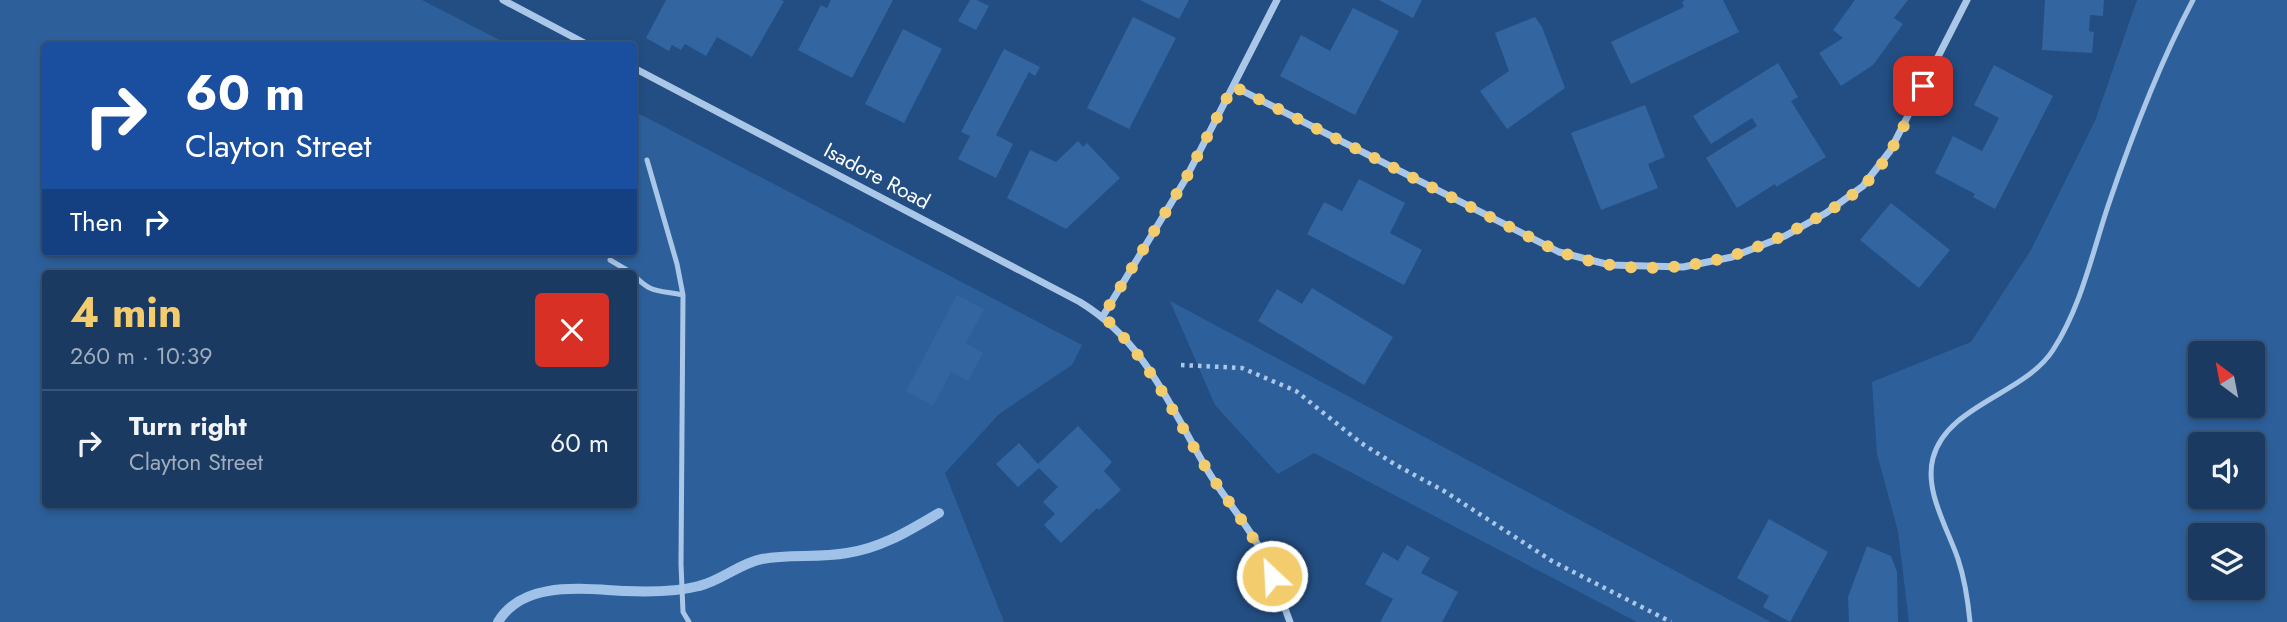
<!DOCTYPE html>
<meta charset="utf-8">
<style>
:root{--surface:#1a3a62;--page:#27456b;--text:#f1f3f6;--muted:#9fadbe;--line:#385477;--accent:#f3cc6e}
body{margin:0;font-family:Jost,sans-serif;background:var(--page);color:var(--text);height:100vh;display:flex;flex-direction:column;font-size:26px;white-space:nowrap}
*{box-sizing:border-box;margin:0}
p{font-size:23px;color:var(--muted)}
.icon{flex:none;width:38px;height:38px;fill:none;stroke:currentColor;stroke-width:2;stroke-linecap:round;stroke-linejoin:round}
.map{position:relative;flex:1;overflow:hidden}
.details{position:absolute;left:42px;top:270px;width:595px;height:238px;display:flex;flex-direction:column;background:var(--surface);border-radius:7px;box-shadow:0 4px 10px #0003,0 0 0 2px var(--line)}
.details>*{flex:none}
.hud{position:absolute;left:42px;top:42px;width:595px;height:214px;border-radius:7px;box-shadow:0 4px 10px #0003,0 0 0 2px var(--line);background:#1a4fa0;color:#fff;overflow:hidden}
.needle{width:46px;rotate:328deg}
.buttons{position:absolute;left:2188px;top:341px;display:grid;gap:14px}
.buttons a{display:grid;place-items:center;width:77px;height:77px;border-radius:7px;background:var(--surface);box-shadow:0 4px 10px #0003,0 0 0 2px var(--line);font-size:35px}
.pin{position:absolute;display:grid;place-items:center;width:60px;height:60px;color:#fff;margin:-30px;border-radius:14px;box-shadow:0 4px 10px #0006}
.me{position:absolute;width:77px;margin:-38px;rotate:335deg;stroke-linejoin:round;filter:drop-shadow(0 0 5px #0008)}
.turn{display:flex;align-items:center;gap:24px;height:147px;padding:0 28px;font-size:32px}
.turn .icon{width:91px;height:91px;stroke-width:2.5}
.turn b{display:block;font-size:49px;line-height:60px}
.then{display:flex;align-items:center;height:66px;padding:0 28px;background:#0003;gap:14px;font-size:26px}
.round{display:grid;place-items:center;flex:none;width:74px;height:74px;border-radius:7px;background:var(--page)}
.head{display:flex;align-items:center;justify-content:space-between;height:119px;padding:0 28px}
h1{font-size:42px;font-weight:700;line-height:52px;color:var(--accent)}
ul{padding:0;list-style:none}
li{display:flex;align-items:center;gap:21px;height:105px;padding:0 28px;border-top:2px solid var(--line)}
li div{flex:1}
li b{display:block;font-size:26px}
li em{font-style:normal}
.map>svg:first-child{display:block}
.green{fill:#2d609b;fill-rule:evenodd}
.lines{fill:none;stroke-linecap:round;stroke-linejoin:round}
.stream{stroke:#a0c2e9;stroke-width:10}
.building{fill:#3365a0}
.path{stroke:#abc7e8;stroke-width:4.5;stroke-dasharray:3.5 5;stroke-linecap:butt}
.service{stroke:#abc7e8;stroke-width:5}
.minor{stroke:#abc7e8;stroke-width:7}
.route{stroke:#f3cc6e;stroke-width:12;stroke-dasharray:0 21.6}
.labels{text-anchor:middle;stroke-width:7;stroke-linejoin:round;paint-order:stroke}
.street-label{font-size:21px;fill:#fff;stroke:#234e83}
</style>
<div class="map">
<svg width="2287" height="622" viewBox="0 0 2287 622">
<rect width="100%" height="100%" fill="#234e83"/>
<path class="green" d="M0 0H422L509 45 46 46V252H634V111L1082 345 1072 365 999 414 945 473 1004 622H0ZM46 273H634V504H46Z
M2137 0H2287V622H1909L1898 531 1877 454 1872 382 1971 342 2031 250 2095 121ZM2200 354H2252V406H2200ZM2200 444H2252V497H2200ZM2200 536H2252V588H2200Z
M1170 301 1771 622H1637L1314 453 1278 474 1215 405Z"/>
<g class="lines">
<path class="stream" d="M498 622C523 580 583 589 625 591 648 592 676 592 699 586 721 581 740 563 762 559 790 554 819 558 847 553 882 548 910 530 939 513"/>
</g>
<path class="building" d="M666 0H781L784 1 752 57 717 37 706 56 685 44 681 50 672 45 669 51 646 38Z
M831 0H893L852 78 798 50 821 5 827 8Z
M970 0H977L989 6 976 30 958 21Z
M1140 0H1189L1179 19Z
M1379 0H1422L1413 18Z
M1685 0H1723L1739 32 1631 84 1611 42 1684 7 1682 2Z
M1855 0H1908L1894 18 1903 24 1873 65 1841 86 1819 53 1843 38 1833 30Z
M2045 0H2104L2103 16 2090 15 2089 31 2094 32 2092 53 2042 50Z
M1353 8 1399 31 1355 115 1280 76 1301 35 1330 51Z
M1133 17 1176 38 1129 129 1087 108Z
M1535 17 1542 27 1565 88 1507 129 1480 91 1509 71 1495 33Z
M903 29 942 49 904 123 865 104Z
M1004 49 1040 67 1035 76 1029 72 996 135 1013 144 996 178 958 159 970 136 961 132Z
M1778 63 1798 97 1791 101 1826 157 1776 187 1775 184 1737 208 1706 158 1757 126 1752 118 1711 144 1693 116Z
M1994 65 2053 96 1995 209 1973 197 1975 194 1935 173 1953 136 1982 151 1999 118 1974 105Z
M1645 105 1665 157 1648 164 1658 188 1601 210 1571 133Z
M1078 141 1083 147 1087 143 1120 178 1066 229 1007 198 1030 150 1056 162Z
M1359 179 1405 203 1390 233 1422 250 1404 285 1307 234 1324 202 1342 211Z
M1891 203 1950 250 1919 288 1860 240Z
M1312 288 1393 337 1364 385 1258 321 1277 289 1302 304Z
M957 295 984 309 966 343 983 353 968 381 951 372 933 406 906 391Z
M1078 426 1112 462 1104 471 1121 490 1099 510 1097 508 1061 543 1044 525 1055 514 1043 502 1058 487 1039 468 1018 487 996 464 1019 443 1038 464Z
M1769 519 1828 552 1790 622 1763 607 1769 596 1737 578Z
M1407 545 1430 558 1421 573 1458 592 1442 622H1380L1393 599 1365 584 1383 552 1398 561Z
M1867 546 1891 556 1897 572 1898 622H1849L1848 597Z"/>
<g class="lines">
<path class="path" d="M1181 365 1242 368 1296 391 1361 443 1396 465 1444 491 1552 561 1671 622"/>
<path class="service" d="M647 160 677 264 683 295 681 564 683 612 689 622
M610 260 632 273
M634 275C651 294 659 290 683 295
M1970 622C1968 601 1965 580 1958 559 1948 529 1924 491 1933 458 1947 405 2025 394 2053 350 2081 307 2092 254 2108 206 2132 135 2158 66 2193 0"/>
<path class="minor" d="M503 0 590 46
M634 68 1080 302C1144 341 1169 404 1205 466 1222 496 1246 522 1262 552 1274 573 1281 599 1290 622
M1233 86 1559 252 1610 265 1683 267 1732 257 1785 236 1826 213 1863 186 1890 151 1967 0
M1103 316 1185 180 1277 0"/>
</g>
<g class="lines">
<path class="route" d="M1272 576C1257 537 1230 505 1208 471 1173 415 1153 363 1103 316L1185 180 1233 86 1559 252C1576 257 1594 263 1611 265 1680 275 1745 258 1805 224 1825 214 1846 201 1863 186 1891 160 1906 120 1923 86"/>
</g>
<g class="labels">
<g class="street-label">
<text transform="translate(877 176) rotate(28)" y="7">Isadore Road</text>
</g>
</g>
</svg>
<div class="buttons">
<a><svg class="needle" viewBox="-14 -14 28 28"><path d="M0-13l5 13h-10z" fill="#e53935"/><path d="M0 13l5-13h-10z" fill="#9fadbe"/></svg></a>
<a><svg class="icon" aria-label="sound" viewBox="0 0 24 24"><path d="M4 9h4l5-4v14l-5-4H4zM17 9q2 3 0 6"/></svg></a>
<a><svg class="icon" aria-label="layers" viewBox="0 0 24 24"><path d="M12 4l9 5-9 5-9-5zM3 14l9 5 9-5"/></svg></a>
</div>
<div class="pin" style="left:1923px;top:86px;background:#d93025"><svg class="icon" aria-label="arrive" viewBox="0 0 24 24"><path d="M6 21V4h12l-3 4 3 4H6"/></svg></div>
<svg class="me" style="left:1272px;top:576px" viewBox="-20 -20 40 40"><circle r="17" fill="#f3cc6e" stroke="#fff" stroke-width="3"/><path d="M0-11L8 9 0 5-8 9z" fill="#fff"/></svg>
<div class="hud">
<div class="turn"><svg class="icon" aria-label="right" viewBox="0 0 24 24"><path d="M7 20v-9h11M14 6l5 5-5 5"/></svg><div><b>60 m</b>Clayton Street</div></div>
<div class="then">Then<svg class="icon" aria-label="right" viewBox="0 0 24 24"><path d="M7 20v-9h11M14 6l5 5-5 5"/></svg></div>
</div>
<section class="details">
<div class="head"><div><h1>4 min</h1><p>260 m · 10:39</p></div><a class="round" style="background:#d93025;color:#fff"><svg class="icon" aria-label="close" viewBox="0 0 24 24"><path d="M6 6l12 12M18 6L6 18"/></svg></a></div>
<ul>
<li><svg class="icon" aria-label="right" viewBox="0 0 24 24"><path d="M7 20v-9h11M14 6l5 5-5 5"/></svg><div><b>Turn right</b><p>Clayton Street</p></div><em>60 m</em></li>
</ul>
</section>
</div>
